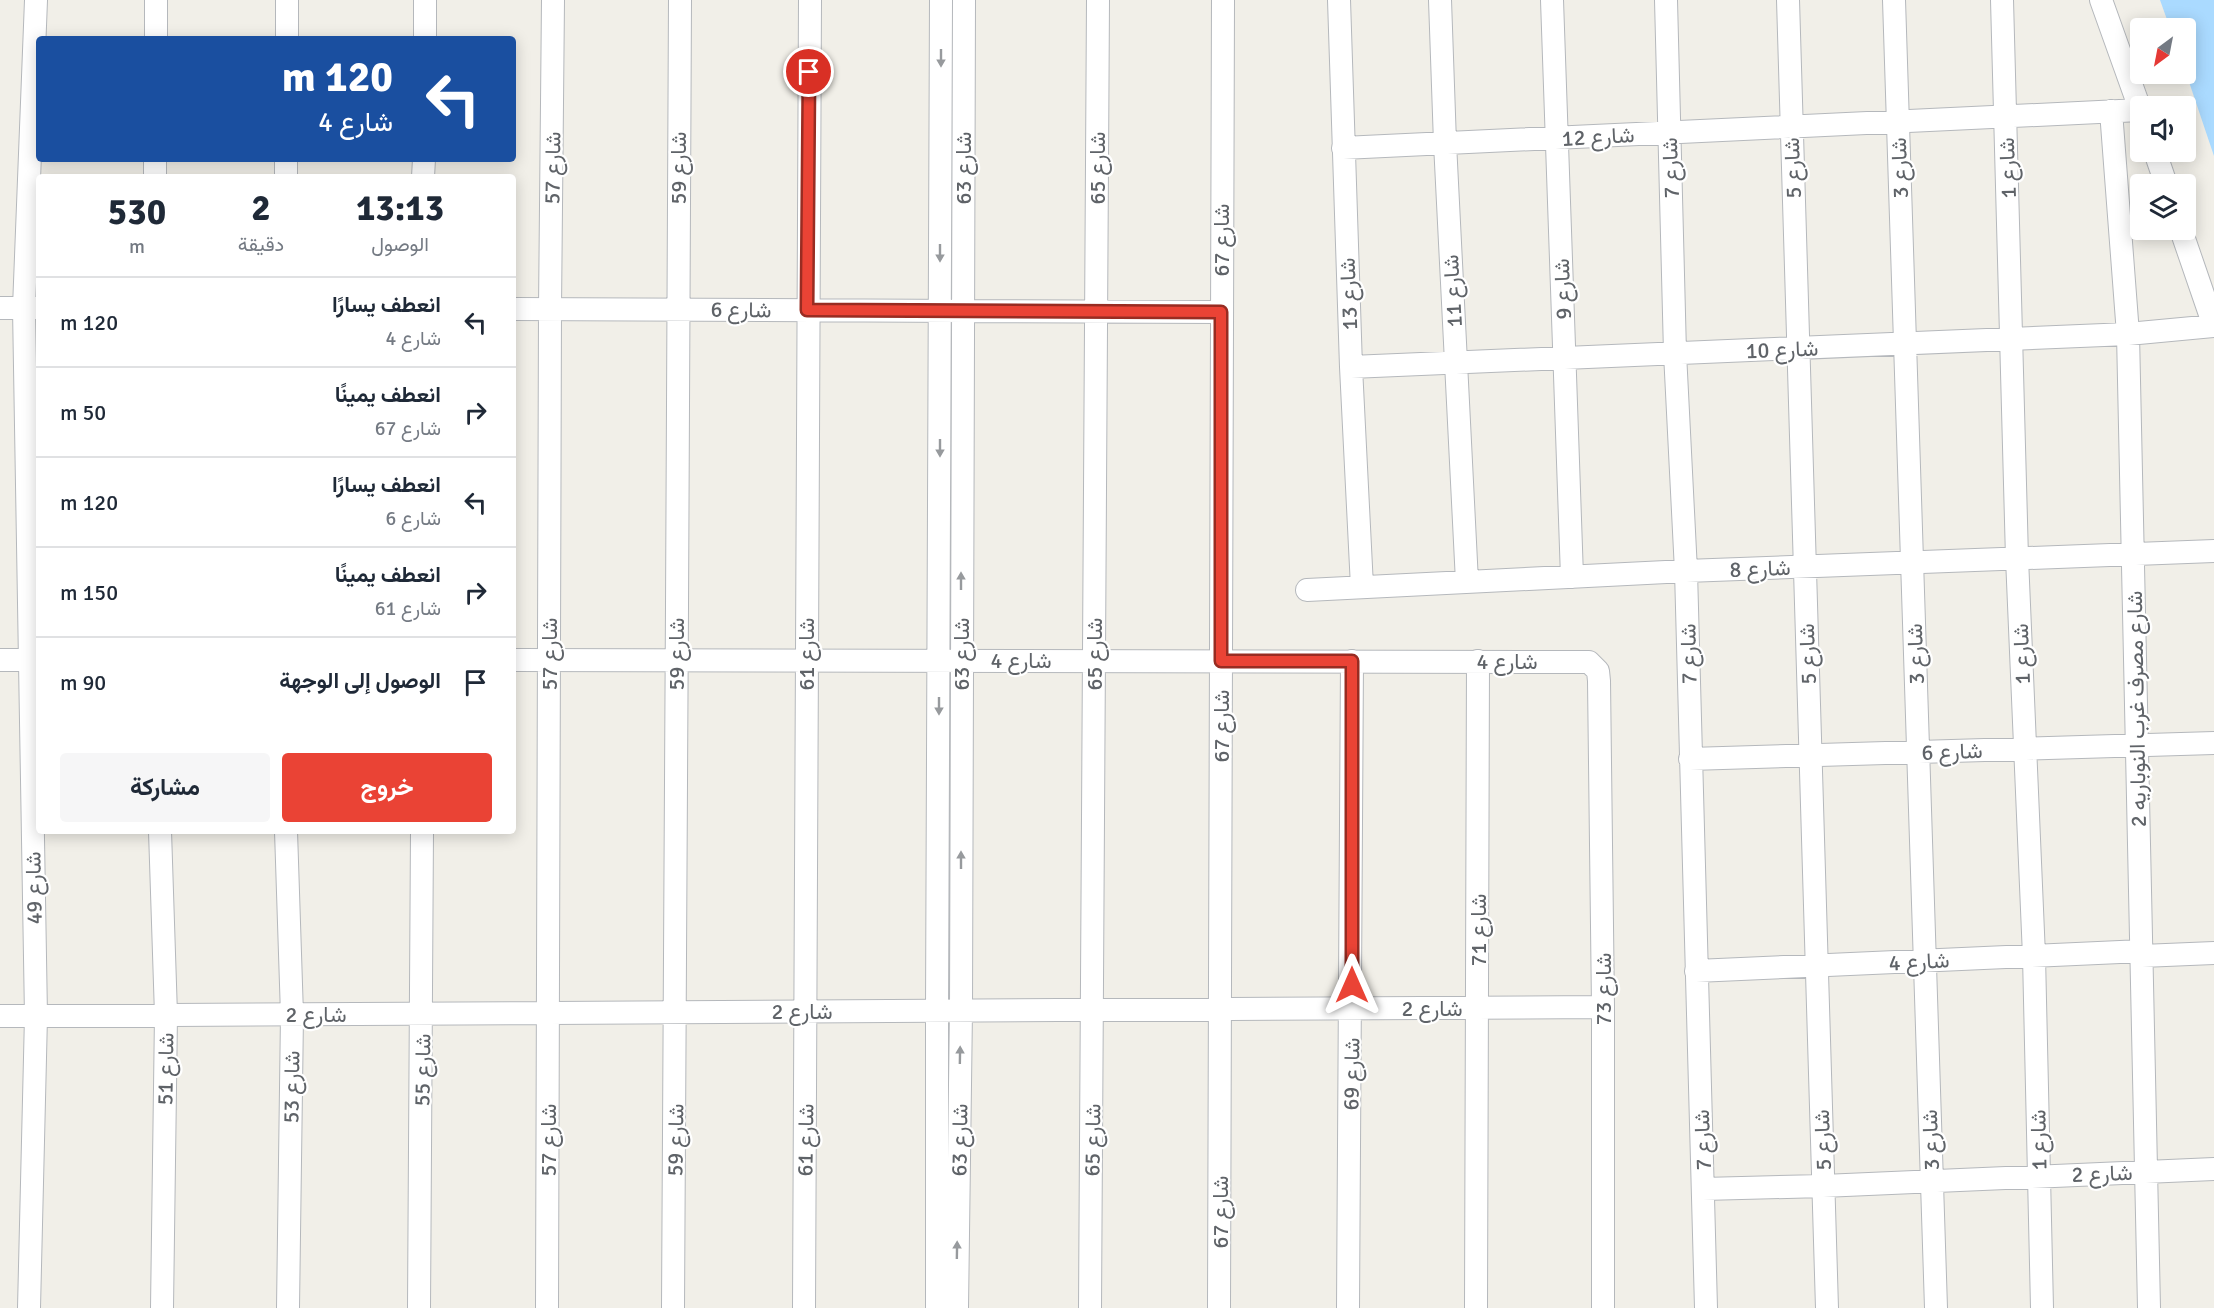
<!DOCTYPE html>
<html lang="ar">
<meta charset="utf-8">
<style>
:root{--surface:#fff;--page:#f6f6f7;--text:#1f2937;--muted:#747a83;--line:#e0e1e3;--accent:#ea4335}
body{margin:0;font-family:Signika,Vazirmatn,sans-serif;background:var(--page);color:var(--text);direction:rtl;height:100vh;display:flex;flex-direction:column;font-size:22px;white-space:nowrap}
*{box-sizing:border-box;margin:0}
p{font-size:20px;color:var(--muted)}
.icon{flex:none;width:33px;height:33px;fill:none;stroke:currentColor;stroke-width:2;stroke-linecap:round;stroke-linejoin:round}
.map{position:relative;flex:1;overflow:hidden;direction:ltr}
.details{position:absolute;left:36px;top:174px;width:480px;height:660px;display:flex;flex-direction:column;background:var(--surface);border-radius:6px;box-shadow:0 3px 15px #0003;direction:rtl}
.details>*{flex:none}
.top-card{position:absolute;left:36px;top:36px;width:480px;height:126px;border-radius:6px;box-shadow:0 3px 15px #0003;direction:rtl;background:#1a4fa0;color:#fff;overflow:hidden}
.needle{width:39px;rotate:212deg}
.fabs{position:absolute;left:2130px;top:18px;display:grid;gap:12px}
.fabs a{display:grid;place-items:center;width:66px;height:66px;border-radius:6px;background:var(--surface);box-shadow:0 3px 15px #0003;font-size:30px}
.pin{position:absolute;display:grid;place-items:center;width:51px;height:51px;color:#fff;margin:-26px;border:3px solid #fff;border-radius:50%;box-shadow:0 2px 6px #0007}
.me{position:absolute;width:66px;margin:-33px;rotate:0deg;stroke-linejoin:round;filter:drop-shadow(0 0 4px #0008)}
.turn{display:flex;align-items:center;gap:21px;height:126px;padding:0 24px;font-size:27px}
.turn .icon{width:78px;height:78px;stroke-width:2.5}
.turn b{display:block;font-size:42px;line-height:51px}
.eta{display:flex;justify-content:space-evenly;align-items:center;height:102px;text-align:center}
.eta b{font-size:36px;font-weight:700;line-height:42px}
.primary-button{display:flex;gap:12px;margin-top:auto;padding:12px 24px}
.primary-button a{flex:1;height:69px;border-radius:6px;background:var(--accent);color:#fff;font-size:24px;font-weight:700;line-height:69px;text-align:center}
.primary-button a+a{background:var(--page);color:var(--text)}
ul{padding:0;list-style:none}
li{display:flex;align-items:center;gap:18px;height:90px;padding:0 24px;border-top:2px solid var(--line)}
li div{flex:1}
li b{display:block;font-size:22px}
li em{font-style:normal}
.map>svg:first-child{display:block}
.water{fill:#aadaff}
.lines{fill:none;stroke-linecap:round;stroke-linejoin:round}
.minor-casing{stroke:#b5b8bc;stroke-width:24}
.minor{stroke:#fff;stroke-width:22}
.oneway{fill:#979a9d}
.route-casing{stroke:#982c22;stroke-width:15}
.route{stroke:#ea4335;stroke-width:10}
.labels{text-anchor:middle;stroke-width:4.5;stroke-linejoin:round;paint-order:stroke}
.street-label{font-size:22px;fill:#5f6368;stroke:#fff}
</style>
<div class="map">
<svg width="2214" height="1308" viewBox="0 0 2214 1308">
<rect width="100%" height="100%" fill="#f1efe8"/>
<path class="water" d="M2160 0H2214V156L2186 73V28H2170Z"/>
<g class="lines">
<g class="minor-casing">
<path id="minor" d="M1339 0 1351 367 1362 587
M1440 0 1445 143 1467 582
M1552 0 1572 577
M1666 0 1675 353 1686 571 1706 1308
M1788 0 1827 1308
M1894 0 1936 1308
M2002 0 2017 558 2034 956 2042 1308
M2101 0 2140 109
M156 39V0
M287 39V0
M425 39V0
M2111 111 2128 334 2149 1308
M1343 148 2140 110
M2155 152 2166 184
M155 177V159
M286 177V159
M423 177 424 159
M0 308H38
M513 309 1221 312
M1351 367 2128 334 2214 326 2181 230
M1307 590 1686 571 2214 551
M0 660H39
M513 660 1589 662 1598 671 1599 681 1603 1007V1308
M1690 759 2214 743
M160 831 166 1015 162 1308
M286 831 292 1015 288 1308
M2142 956 2214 953
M1696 971 2142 951
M0 1016 1603 1007
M1703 1189 1823 1186 2214 1169
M29 1308 36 1016 24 308 36 0
M419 1308 422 831
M547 1308 550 309 553 0
M673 1308C678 872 676 436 680 0
M804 1308 810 0
M937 1308V1010L941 0
M957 1308 961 1010 964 0
M1090 1308 1098 0
M1219 1308 1223 0
M1348 1308 1352 661
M1476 1308 1478 661"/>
</g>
<use href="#minor" class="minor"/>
</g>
<defs><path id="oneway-solid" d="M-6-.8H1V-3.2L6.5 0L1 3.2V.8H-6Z" transform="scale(1.5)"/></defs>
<g class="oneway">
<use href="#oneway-solid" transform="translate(941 58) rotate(90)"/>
<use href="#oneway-solid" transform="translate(940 253) rotate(90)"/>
<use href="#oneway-solid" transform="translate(940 448) rotate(90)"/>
<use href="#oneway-solid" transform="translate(961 581) rotate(-90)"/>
<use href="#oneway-solid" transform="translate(939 706) rotate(90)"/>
<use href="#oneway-solid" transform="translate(961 860) rotate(-90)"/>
<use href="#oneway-solid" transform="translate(960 1055) rotate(-89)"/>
<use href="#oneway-solid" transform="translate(957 1250) rotate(-89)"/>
</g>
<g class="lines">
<g class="route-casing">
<path id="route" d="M809 72 807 310 1221 312V661H1352V985"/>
</g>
<use href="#route" class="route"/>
</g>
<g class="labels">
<g class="street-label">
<text transform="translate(1598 136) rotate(-3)" y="8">شارع 12</text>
<text transform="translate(552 168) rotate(-89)" y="8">شارع 57</text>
<text transform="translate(678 168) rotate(-90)" y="8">شارع 59</text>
<text transform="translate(963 168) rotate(-90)" y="8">شارع 63</text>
<text transform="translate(1097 168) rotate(-90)" y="8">شارع 65</text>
<text transform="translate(1670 168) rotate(-92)" y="8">شارع 7</text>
<text transform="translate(1792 168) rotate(-92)" y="8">شارع 5</text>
<text transform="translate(1899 168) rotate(-92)" y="8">شارع 3</text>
<text transform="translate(2007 168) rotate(-92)" y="8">شارع 1</text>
<text transform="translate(1221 240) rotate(-90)" y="8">شارع 67</text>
<text transform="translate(1562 289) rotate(-92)" y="8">شارع 9</text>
<text transform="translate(1452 291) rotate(-93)" y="8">شارع 11</text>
<text transform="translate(1348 294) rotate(-92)" y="8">شارع 13</text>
<text transform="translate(741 309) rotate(1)" y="8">شارع 6</text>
<text transform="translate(1782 349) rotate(-2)" y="8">شارع 10</text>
<text transform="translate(1760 568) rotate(-2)" y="8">شارع 8</text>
<text transform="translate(549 654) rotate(-90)" y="8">شارع 57</text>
<text transform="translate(676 654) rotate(-90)" y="8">شارع 59</text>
<text transform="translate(806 654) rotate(-90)" y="8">شارع 61</text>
<text transform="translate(961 654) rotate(-90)" y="8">شارع 63</text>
<text transform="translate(1094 654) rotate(-90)" y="8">شارع 65</text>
<text transform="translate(1688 654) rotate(-91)" y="8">شارع 7</text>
<text transform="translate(1807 654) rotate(-92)" y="8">شارع 5</text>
<text transform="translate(1915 654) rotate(-92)" y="8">شارع 3</text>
<text transform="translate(2021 654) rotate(-92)" y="8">شارع 1</text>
<text x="1021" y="668">شارع 4</text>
<text x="1507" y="669">شارع 4</text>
<text transform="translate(2136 709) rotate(-91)" y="8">شارع مصرف غرب النوباريه 2</text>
<text transform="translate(1221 726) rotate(-90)" y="8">شارع 67</text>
<text transform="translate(1952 751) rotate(-2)" y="8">شارع 6</text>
<text transform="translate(33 888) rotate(-91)" y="8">شارع 49</text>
<text transform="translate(1478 930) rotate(-90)" y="8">شارع 71</text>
<text transform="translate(1919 961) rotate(-3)" y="8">شارع 4</text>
<text transform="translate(1603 989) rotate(-90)" y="8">شارع 73</text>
<text x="1432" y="1016">شارع 2</text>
<text x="802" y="1019">شارع 2</text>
<text x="316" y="1022">شارع 2</text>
<text transform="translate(165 1069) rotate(-89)" y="8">شارع 51</text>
<text transform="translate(422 1070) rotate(-89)" y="8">شارع 55</text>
<text transform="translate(1351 1074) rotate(-89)" y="8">شارع 69</text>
<text transform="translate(291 1087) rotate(-89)" y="8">شارع 53</text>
<text transform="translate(548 1140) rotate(-90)" y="8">شارع 57</text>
<text transform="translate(675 1140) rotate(-89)" y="8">شارع 59</text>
<text transform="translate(805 1140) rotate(-89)" y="8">شارع 61</text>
<text transform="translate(959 1140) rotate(-89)" y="8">شارع 63</text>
<text transform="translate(1092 1140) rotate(-89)" y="8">شارع 65</text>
<text transform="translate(1702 1140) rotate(-92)" y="8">شارع 7</text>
<text transform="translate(1822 1140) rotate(-92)" y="8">شارع 5</text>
<text transform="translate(1930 1140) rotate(-92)" y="8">شارع 3</text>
<text transform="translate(2038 1140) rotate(-91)" y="8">شارع 1</text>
<text transform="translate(2102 1173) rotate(-2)" y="8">شارع 2</text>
<text transform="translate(1220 1212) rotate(-90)" y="8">شارع 67</text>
</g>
</g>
</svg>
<div class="fabs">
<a><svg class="needle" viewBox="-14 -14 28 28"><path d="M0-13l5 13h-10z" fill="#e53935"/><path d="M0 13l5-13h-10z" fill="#747a83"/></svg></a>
<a><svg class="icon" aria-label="sound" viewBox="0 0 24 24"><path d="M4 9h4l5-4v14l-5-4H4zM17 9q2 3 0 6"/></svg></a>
<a><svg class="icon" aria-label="layers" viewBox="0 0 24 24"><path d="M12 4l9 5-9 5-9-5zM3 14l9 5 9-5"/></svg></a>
</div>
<div class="pin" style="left:809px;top:72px;background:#d93025"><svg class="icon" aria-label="arrive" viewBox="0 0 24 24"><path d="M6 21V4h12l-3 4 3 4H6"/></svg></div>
<svg class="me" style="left:1352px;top:985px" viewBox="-20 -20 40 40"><path d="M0-17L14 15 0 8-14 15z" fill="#ea4335" stroke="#fff" stroke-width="4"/></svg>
<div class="top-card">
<div class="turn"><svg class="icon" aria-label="left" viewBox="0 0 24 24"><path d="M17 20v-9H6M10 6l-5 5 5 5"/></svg><div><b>120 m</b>شارع 4</div></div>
</div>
<section class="details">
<div class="eta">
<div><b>13:13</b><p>الوصول</p></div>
<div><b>2</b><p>دقيقة</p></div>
<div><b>530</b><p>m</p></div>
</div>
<ul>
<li><svg class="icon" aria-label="left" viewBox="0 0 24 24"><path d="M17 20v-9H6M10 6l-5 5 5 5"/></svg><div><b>انعطف يسارًا</b><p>شارع 4</p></div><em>120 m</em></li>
<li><svg class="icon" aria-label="right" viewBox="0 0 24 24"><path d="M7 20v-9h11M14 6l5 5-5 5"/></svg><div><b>انعطف يمينًا</b><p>شارع 67</p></div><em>50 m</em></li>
<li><svg class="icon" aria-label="left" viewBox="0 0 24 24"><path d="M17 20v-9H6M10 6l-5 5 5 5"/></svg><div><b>انعطف يسارًا</b><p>شارع 6</p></div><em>120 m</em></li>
<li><svg class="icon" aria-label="right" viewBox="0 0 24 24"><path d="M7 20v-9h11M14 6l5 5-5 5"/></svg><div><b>انعطف يمينًا</b><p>شارع 61</p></div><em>150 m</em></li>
<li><svg class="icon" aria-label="arrive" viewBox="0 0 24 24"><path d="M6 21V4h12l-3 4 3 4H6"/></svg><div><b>الوصول إلى الوجهة</b></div><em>90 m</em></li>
</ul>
<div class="primary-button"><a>خروج</a><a>مشاركة</a></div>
</section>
</div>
